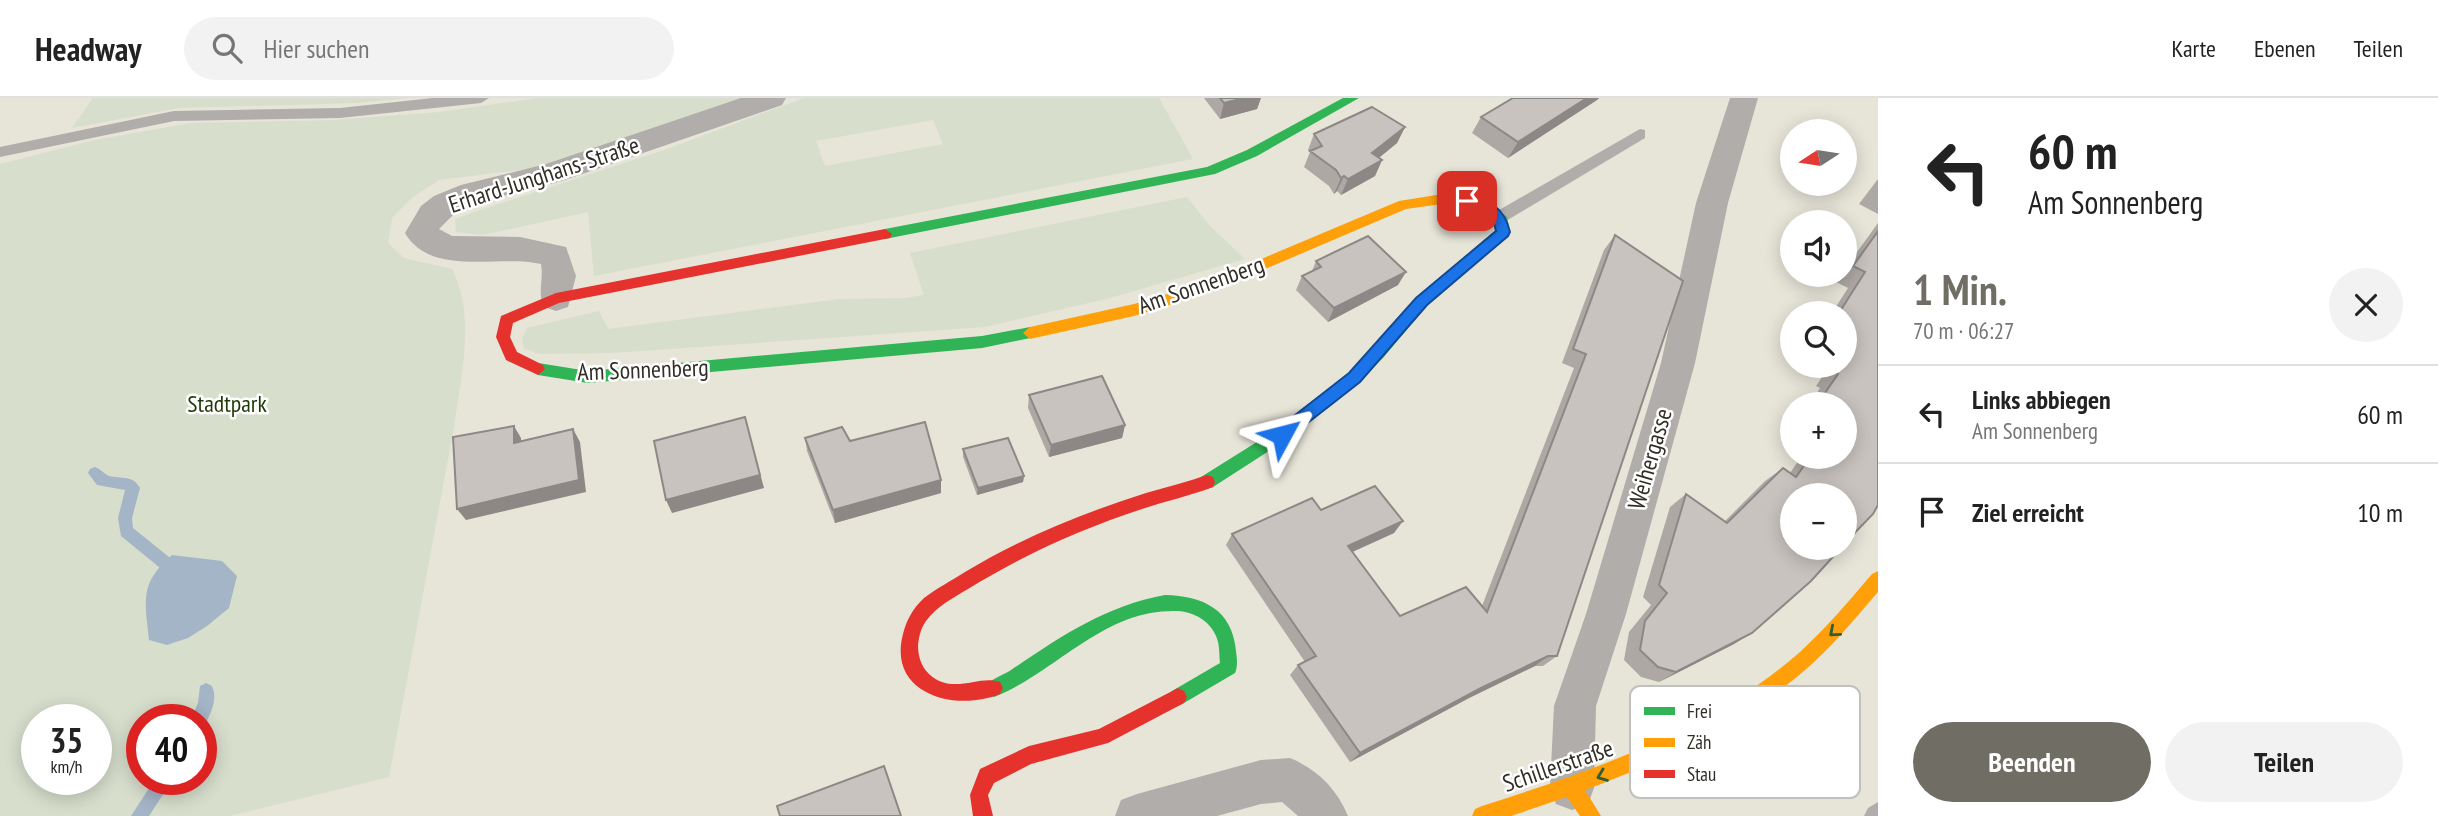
<!DOCTYPE html>
<html lang="de">
<meta charset="utf-8">
<style>
:root{--surface:#fff;--page:#f2f2f2;--text:#222;--muted:#767676;--line:#e0e0e0;--accent:#706e64}
body{margin:0;font-family:"PT Sans Narrow",sans-serif;background:var(--page);color:var(--text);height:100vh;display:flex;flex-direction:column;font-size:26px;white-space:nowrap}
*{box-sizing:border-box;margin:0}
p{font-size:23px;color:var(--muted)}
.icon{flex:none;width:38px;height:38px;fill:none;stroke:currentColor;stroke-width:2;stroke-linecap:round;stroke-linejoin:round}
.map{position:relative;flex:1;overflow:hidden}
.side{display:flex;flex-direction:column;background:var(--surface);width:560px}
.side>*{flex:none}
.top-card{background:#fff;color:var(--text);overflow:hidden}
.needle{width:46px;rotate:258deg}
.buttons{position:absolute;left:1780px;top:21px;display:grid;gap:14px}
.buttons a{display:grid;place-items:center;width:77px;height:77px;border-radius:50%;background:var(--surface);box-shadow:0 4px 18px #0003;font-size:35px}
.speed{position:absolute;left:21px;top:606px;display:flex;gap:14px;font-size:35px;font-weight:700;text-align:center}
.speed>*{display:grid;place-content:center;width:91px;height:91px;border-radius:50%;background:var(--surface);box-shadow:0 4px 18px #0003;line-height:1}
.speed small{font-size:18px;font-weight:400}
.speed .limit{border:10px solid #d22;background:#fff;color:#111}
.pin{position:absolute;display:grid;place-items:center;width:60px;height:60px;color:#fff;margin:-30px;border-radius:14px;box-shadow:0 4px 10px #0006}
.me{position:absolute;width:77px;margin:-38px;rotate:52deg;stroke-linejoin:round;filter:drop-shadow(0 0 5px #0008)}
.turn{display:flex;align-items:center;gap:24px;height:147px;padding:0 35px;font-size:32px}
.turn .icon{width:91px;height:91px;stroke-width:2.5}
.turn b{display:block;font-size:49px;line-height:60px}
.round{display:grid;place-items:center;flex:none;width:74px;height:74px;border-radius:37px;background:var(--page)}
.headline{display:flex;align-items:center;justify-content:space-between;height:119px;padding:0 35px}
h1{font-size:42px;font-weight:700;line-height:52px;color:var(--accent)}
.cta{display:flex;gap:14px;margin-top:auto;padding:14px 35px}
.cta a{flex:1;height:80px;border-radius:42px;background:var(--accent);color:#fff;font-size:28px;font-weight:700;line-height:80px;text-align:center}
.cta a+a{background:var(--page);color:var(--text)}
ul{padding:0;list-style:none}
li{display:flex;align-items:center;gap:21px;height:98px;padding:0 35px;border-top:2px solid var(--line)}
li div{flex:1}
li b{display:block;font-size:26px}
li em{font-style:normal}
header{display:flex;align-items:center;gap:42px;box-sizing:border-box;height:98px;padding:0 35px;background:var(--surface);border-bottom:2px solid var(--line)}
header strong{font-size:33px}
nav{display:flex;gap:38px;margin-inline-start:auto;font-size:24px}
.search{width:490px;height:63px;background:var(--page);display:flex;align-items:center;gap:18px;box-sizing:border-box;padding:0 24px;border-radius:38px;color:var(--muted);font-size:26px}
main{display:flex;flex:1;min-height:0}
.map>svg:first-child{display:block}
.green{fill:#d7decc;fill-rule:evenodd}
.water{fill:#a4b5c7}
.lines{fill:none;stroke-linecap:round;stroke-linejoin:round}
.stream{fill:#a4b5c7;fill-rule:evenodd}
.lane{fill:#b0adaa;fill-rule:evenodd}
.street{fill:#b0adaa;fill-rule:evenodd}
.fast{fill:#30b455;fill-rule:evenodd}
.slow{fill:#ff9f0a;fill-rule:evenodd}
.jam{fill:#e5322d;fill-rule:evenodd}
.wall{fill:#ada8a4}
.shaded-wall{fill:#8d8886}
.building{fill:#c9c3bf;stroke:#8d8886;stroke-width:2}
.oneway{stroke:#305d36}
.route{fill:#1a73e8;stroke:#114b97;stroke-width:2}
.labels{text-anchor:middle;stroke-width:5;stroke-linejoin:round;paint-order:stroke}
.street-label{font-size:24px;fill:#302e26;stroke:#fff}
.park-label{font-size:24px;fill:#1e3a06;stroke:#fff}
.key{fill:#fff;stroke:#c1c0be;stroke-width:2}
.key-label{font-size:19px;fill:#302e26}
</style>
<header>
<strong>Headway</strong>
<div class="search"><svg class="icon" aria-label="search" viewBox="0 0 24 24"><circle cx="10" cy="10" r="6"/><path d="M15 15l6 6"/></svg>Hier suchen</div>
<nav><a>Karte</a><a>Ebenen</a><a>Teilen</a></nav>
</header>
<main>
<div class="map">
<svg width="1878" height="718" viewBox="0 0 1878 718">
<rect width="100%" height="100%" fill="#e7e4d8"/>
<path class="green" d="M93 0H407L357 5 178 10 72 30Z
M539 0H744L558 67 439 82 414 98 392 120 388 145 404 160 452 171C476 218 461 278 454 329L389 679 229 718H0V66L95 42 191 25 334 22 439 14ZM37 621H96V681H37ZM142 621H201V681H142Z
M804 0H1159L1193 61 594 178 588 114 483 137 456 134 455 121 474 114 664 52ZM933 22 943 46 825 68 816 43Z
M1187 99 1209 127 1245 161 1110 200 985 229 612 255 540 256 524 251 522 241 527 230 599 213 608 231 840 201 905 200 924 197 910 155Z"/>
<path class="water" d="M172 457 222 463 237 478 229 510 207 528 188 540 167 547 149 542C145 501 139 486 172 457Z"/>
<g class="lines">
<path class="stream" d="M95 369C101 371 104 376 109 378 122 381 133 377 140 390L132 420 133 430 169 459 180 480 177 485 172 487 167 485 159 469 121 438 118 420 125 392 97 387 88 375 90 371Z
M206 585 212 588C218 602 211 614 205 627L201 628V621H191L198 605 200 588Z
M155 681H173L149 718H131Z"/>
<path class="lane" d="M433 0H489L481 5 340 20 174 23 0 59V49L174 13 340 10Z
M1640 31 1645 32V40L1506 123H1494L1492 119 1494 115Z
M1878 704V718H1864L1868 710Z"/>
<path class="street" d="M741 0H786L782 7 562 83 480 104 456 114 439 131 452 138 520 139 566 149 576 178 568 209 556 213 544 209C537 195 544 181 541 166 500 156 431 180 405 135L421 108 434 98 461 87 546 66Z
M1730 0H1758L1728 105 1695 265 1626 516 1596 608 1594 690 1588 706 1572 712 1556 706 1550 690 1554 608 1586 516 1661 265 1696 105Z
M1290 660C1317 671 1337 691 1348 718H1298L1282 704 1261 706 1217 718H1115L1121 702 1137 696 1261 662Z"/>
<path class="fast" d="M1343 0H1359L1257 58 1215 76 885 141 878 136 885 131 1207 69 1247 52Z
M1494 109 1507 119 1510 134 1508 138 1428 206 1383 260 1353 289 1286 342 1213 389 1207 391 1201 389 1199 384 1201 379 1276 332 1343 281 1373 252 1418 198 1496 132 1494 121 1487 114Z
M1030 229 1037 235 1035 239 982 250 588 285 538 277 531 271 538 265 588 273 982 238Z
M1165 497C1203 498 1232 511 1236 553 1237 561 1238 568 1235 575L1184 605 1178 608 1172 605 1169 599 1172 593 1220 565C1219 557 1220 546 1216 538 1210 523 1194 514 1178 513 1104 510 1057 574 994 599L988 596 985 590C989 581 1002 578 1011 572 1060 539 1105 508 1165 497Z"/>
<path class="slow" d="M1449 95 1491 104 1501 114 1494 119 1482 111 1449 105 1406 111 1211 194 1134 218 1030 241 1023 235 1030 229 1134 206 1202 186 1399 103Z
M1878 473V494C1857 518 1837 543 1813 565 1748 624 1666 662 1585 692L1601 718H1580L1567 699 1511 718H1472L1475 711 1482 708C1594 672 1710 633 1800 554 1826 530 1849 503 1872 476Z"/>
<path class="jam" d="M885 131 892 136 890 140 559 205 513 225 510 239 517 254 543 267 545 271 538 277 506 262 496 239 501 218 556 195Z
M1207 377 1213 379 1215 384 1213 389C1190 398 1165 403 1142 411 1081 431 1023 457 968 491 953 500 937 508 926 523 921 530 919 538 918 547 918 558 921 568 929 576 953 598 979 576 1000 584L1003 590 1000 596C957 614 887 597 903 536 906 523 913 510 924 500 937 490 951 483 965 474 1021 440 1083 415 1146 395 1166 389 1187 384 1207 377Z
M1178 590 1184 593 1187 599 1184 605 1108 645 1031 666 994 685 988 697 993 718H973L970 697 980 671 1029 648 1099 631Z"/>
</g>
<path class="wall" d="M1204 0H1261L1257 11 1220 21Z
M1513 0H1599L1597 2 1508 60 1472 35 1481 19Z
M1405 29 1397 45 1379 60 1382 62 1375 78 1341 97 1337 93 1334 96 1329 88 1304 69 1310 54 1308 52 1314 36Z
M1878 81V116L1859 106Z
M1878 125V407L1734 546 1659 584 1641 579 1624 562 1629 534 1651 507 1643 499 1670 409 1686 396 1725 423 1765 383 1783 370 1790 375 1801 359H1844V306H1810L1820 290 1816 288 1828 270 1825 268H1844V215H1832L1848 190 1836 184 1841 177H1844V172Z
M1615 137 1557 558 1543 568H1535L1469 600 1350 664 1290 577 1298 567 1305 564 1226 447 1232 436 1321 412 1394 435 1352 454 1400 518 1482 508 1574 270 1562 265 1604 152Z
M1316 163 1398 187 1328 224 1296 192 1302 178 1312 173Z
M1029 297 1125 327 1122 340 1049 359 1028 310Z
M805 340 850 343 941 395 835 425 807 353Z
M963 351 1024 378 1023 384 977 397 963 359Z"/>
<path class="shaded-wall" d="M1244 0H1261L1257 11 1220 21 1224 5Z
M1587 0H1599L1597 2 1508 60 1518 44Z
M1405 29 1397 45 1365 71 1372 55Z
M1382 62 1375 78 1341 97 1348 81Z
M1344 78 1337 93 1334 96 1341 80Z
M1406 174 1398 187 1328 224 1334 210Z
M745 319 764 390 672 415 666 402Z
M1125 327 1122 340 1049 359 1051 347Z
M514 328 521 340V357L514 345Z
M573 331 580 344 586 394 466 422 457 411Z
M1024 378 1023 384 977 397 978 390Z
M941 382V395L835 425 833 412Z
M1403 423 1394 435 1339 460 1348 448Z
M1752 535 1734 546 1659 584 1676 574Z
M1548 558 1535 568 1469 600 1350 664 1360 655 1481 590Z"/>
<path class="building" d="M1220 0H1244L1224 5Z
M1513 0H1587L1518 44 1481 19Z
M1372 9 1405 29 1372 55 1382 62 1348 81 1344 78 1341 80 1336 72 1310 53 1322 48 1314 36Z
M1878 133V407L1873 416 1844 446V397H1792V450H1841L1811 483 1752 535 1676 574 1658 569 1640 552 1645 523 1667 495 1659 487 1686 396 1727 425 1783 370 1796 379 1810 359H1844L1845 306 1825 295 1838 276 1834 273 1837 268H1844V257L1846 255H1844V215H1839L1865 174 1853 168Z
M1615 137 1683 183 1557 558H1548L1481 590 1360 655 1298 567 1316 558 1232 436 1312 400 1321 412 1375 388 1403 423 1348 448 1400 518 1466 489 1487 514 1586 256 1573 251Z
M1368 138 1406 174 1334 210 1302 178 1321 169 1316 163Z
M1102 278 1125 327 1051 347 1029 297Z
M745 319 760 377 666 402 654 343Z
M925 324 941 382 833 412 805 340 842 329 850 343Z
M514 328V345L573 331 579 382 457 411 453 339Z
M1008 340 1024 378 978 390 963 351Z
M884 668 901 718H780L777 708Z"/>
<defs><path id="oneway-chevron" d="M-2-3.5L2.5 0L-2 3.5" fill="none" stroke-width="1.6" stroke-linecap="round" stroke-linejoin="round" transform="scale(1.75)"/></defs>
<g class="oneway">
<use href="#oneway-chevron" transform="translate(1834 534) rotate(139)"/>
<use href="#oneway-chevron" transform="translate(1602 678) rotate(159)"/>
</g>
<path class="route" d="M1467 98C1491 103 1504 109 1510 134L1508 138 1427 207 1360 284 1287 341H1276V332L1349 275 1416 200 1496 133C1492 113 1480 112 1462 107L1460 103Z"/>
<g class="labels">
<g class="street-label">
<text transform="translate(544 77) rotate(-18)" y="8">Erhard-Junghans-Straße</text>
<text transform="translate(1201 187) rotate(-19)" y="8">Am Sonnenberg</text>
<text transform="translate(643 272) rotate(-2)" y="8">Am Sonnenberg</text>
<text transform="translate(1650 361) rotate(-74)" y="8">Weihergasse</text>
<text transform="translate(1558 668) rotate(-19)" y="8">Schillerstraße</text>
</g>
<g class="park-label">
<text x="227" y="314">Stadtpark</text>
</g>
</g>
<rect x="1630" y="588" width="230" height="112" rx="10" class="key"/>
<rect x="1644" y="609" width="31" height="8" fill="#30b455"/>
<rect x="1644" y="640" width="31" height="9" fill="#ff9f0a"/>
<rect x="1644" y="672" width="31" height="8" fill="#e5322d"/>
<g class="key-label">
<text x="1687" y="620">Frei</text>
<text x="1687" y="651">Zäh</text>
<text x="1687" y="683">Stau</text>
</g>
</svg>
<div class="buttons">
<a><svg class="needle" viewBox="-14 -14 28 28"><path d="M0-13l5 13h-10z" fill="#e53935"/><path d="M0 13l5-13h-10z" fill="#767676"/></svg></a>
<a><svg class="icon" aria-label="sound" viewBox="0 0 24 24"><path d="M4 9h4l5-4v14l-5-4H4zM17 9q2 3 0 6"/></svg></a>
<a><svg class="icon" aria-label="search" viewBox="0 0 24 24"><circle cx="10" cy="10" r="6"/><path d="M15 15l6 6"/></svg></a>
<a>+</a>
<a>−</a>
</div>
<div class="speed"><div>35<small>km/h</small></div><div class="limit">40</div></div>
<div class="pin" style="left:1467px;top:103px;background:#d93025"><svg class="icon" aria-label="arrive" viewBox="0 0 24 24"><path d="M6 21V4h12l-3 4 3 4H6"/></svg></div>
<svg class="me" style="left:1282px;top:337px" viewBox="-20 -20 40 40"><path d="M0-17L14 15 0 8-14 15z" fill="#1a73e8" stroke="#fff" stroke-width="4"/></svg>
</div>
<section class="side">
<div class="top-card">
<div class="turn"><svg class="icon" aria-label="left" viewBox="0 0 24 24"><path d="M17 20v-9H6M10 6l-5 5 5 5"/></svg><div><b>60 m</b>Am Sonnenberg</div></div>
</div>
<div class="headline"><div><h1>1 Min.</h1><p>70 m · 06:27</p></div><a class="round"><svg class="icon" aria-label="close" viewBox="0 0 24 24"><path d="M6 6l12 12M18 6L6 18"/></svg></a></div>
<ul>
<li><svg class="icon" aria-label="left" viewBox="0 0 24 24"><path d="M17 20v-9H6M10 6l-5 5 5 5"/></svg><div><b>Links abbiegen</b><p>Am Sonnenberg</p></div><em>60 m</em></li>
<li><svg class="icon" aria-label="arrive" viewBox="0 0 24 24"><path d="M6 21V4h12l-3 4 3 4H6"/></svg><div><b>Ziel erreicht</b></div><em>10 m</em></li>
</ul>
<div class="cta"><a>Beenden</a><a>Teilen</a></div>
</section>
</main>
